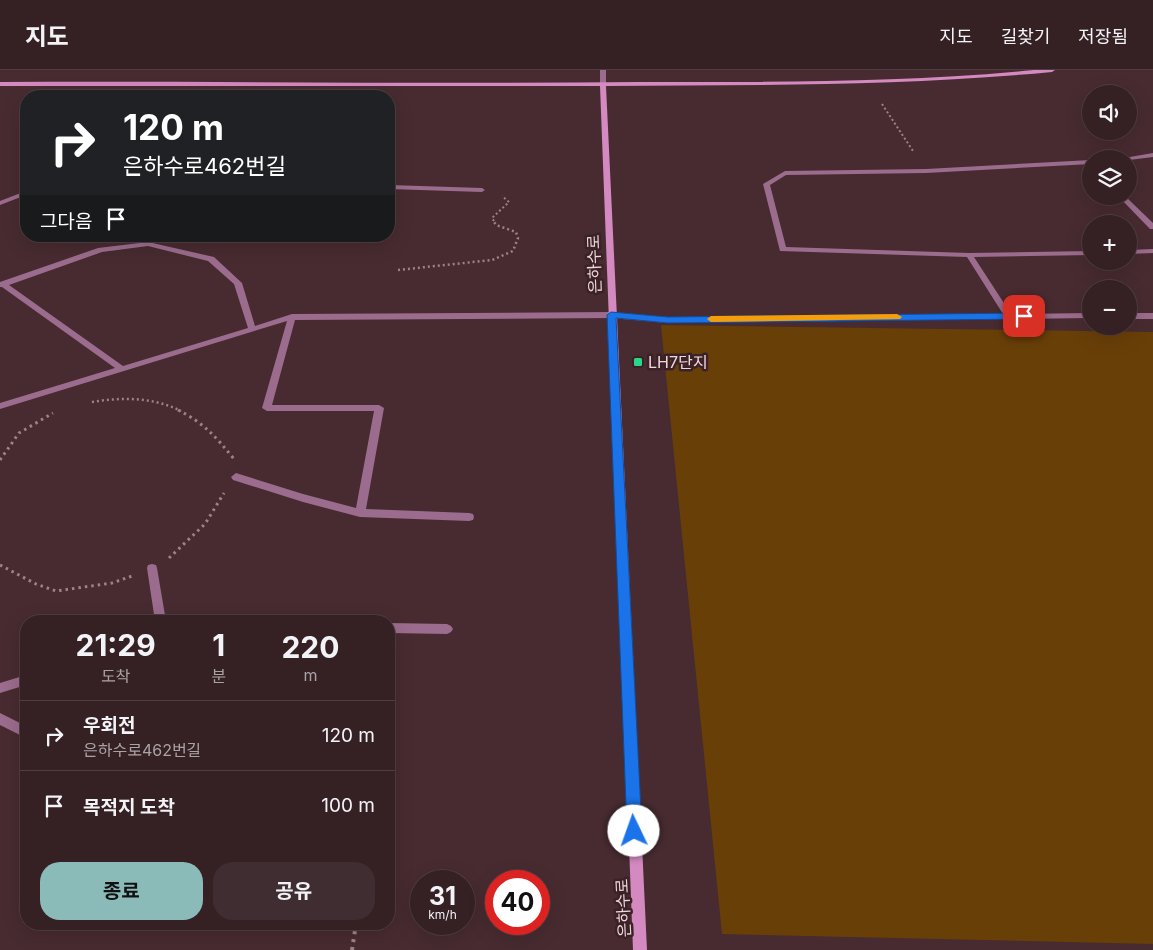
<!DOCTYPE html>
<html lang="ko">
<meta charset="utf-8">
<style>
:root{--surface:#352024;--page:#402d31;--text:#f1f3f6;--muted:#aaa3a6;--line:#4f3e41;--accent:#8bbbb9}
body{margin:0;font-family:Inter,"Noto Sans KR",sans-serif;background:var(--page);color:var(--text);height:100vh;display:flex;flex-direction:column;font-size:19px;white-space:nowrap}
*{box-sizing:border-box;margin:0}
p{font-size:16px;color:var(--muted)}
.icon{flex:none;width:28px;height:28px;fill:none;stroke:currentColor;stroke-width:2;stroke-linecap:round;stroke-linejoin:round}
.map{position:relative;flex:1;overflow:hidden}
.side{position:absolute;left:20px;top:545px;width:375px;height:315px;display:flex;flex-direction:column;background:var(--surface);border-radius:20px;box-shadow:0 5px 20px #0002,0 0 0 1px var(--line)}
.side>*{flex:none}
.banner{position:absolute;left:20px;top:20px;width:375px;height:152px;border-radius:20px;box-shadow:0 5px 20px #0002,0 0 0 1px var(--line);background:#202124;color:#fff;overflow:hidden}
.fabs{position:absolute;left:1082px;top:15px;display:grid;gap:10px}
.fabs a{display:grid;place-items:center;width:55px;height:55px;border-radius:50%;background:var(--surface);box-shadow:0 5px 20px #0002,0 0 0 1px var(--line);font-size:25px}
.speed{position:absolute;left:410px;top:800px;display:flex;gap:10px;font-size:25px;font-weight:700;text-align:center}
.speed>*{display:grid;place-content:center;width:65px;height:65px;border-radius:50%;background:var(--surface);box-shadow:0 5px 20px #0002,0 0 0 1px var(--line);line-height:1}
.speed small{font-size:12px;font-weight:400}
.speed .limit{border:8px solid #d22;background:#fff;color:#111}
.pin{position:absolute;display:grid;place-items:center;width:42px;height:42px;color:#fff;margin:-21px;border-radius:10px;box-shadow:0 2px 8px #0006}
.me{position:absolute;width:55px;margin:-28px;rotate:357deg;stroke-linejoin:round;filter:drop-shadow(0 0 4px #0008)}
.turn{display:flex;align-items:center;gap:18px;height:105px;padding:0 20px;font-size:22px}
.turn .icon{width:65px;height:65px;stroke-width:2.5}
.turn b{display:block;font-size:35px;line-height:42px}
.then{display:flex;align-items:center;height:48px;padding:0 20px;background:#0003;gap:10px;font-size:19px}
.eta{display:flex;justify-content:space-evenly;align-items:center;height:85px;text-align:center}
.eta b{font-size:30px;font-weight:700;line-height:35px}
.cta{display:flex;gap:10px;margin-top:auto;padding:10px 20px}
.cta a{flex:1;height:58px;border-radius:20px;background:var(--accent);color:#111;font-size:20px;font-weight:700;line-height:58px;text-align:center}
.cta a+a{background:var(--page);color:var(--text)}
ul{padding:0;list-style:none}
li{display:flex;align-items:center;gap:15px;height:70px;padding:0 20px;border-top:1px solid var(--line)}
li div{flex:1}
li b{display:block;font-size:19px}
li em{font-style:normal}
header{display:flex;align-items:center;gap:30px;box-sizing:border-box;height:70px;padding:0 25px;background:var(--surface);border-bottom:1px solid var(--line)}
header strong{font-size:24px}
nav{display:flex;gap:28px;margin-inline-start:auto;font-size:18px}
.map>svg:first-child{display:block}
.green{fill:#693f08}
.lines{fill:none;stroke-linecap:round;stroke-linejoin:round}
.path-far3{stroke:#9b8488;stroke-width:2;stroke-dasharray:2 2.5;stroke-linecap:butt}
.path-far2{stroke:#9b8488;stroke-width:2.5;stroke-dasharray:2 3;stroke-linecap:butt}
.path-far1{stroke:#9b8488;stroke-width:3;stroke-dasharray:2.5 4;stroke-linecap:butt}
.path{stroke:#9b8488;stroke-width:4;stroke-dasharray:3 5;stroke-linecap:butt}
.lane{fill:#9b6c8d;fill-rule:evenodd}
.street{fill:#9b6c8d;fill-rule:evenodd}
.secondary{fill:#d489c0;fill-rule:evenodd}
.route{fill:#1a73e8;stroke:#114b97}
.slow{fill:#f59e0b}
.poi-dot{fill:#27d885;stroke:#3c2126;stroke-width:2}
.labels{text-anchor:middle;stroke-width:5;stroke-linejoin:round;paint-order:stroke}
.street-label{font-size:16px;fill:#ecd9dc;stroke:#3c2126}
.poi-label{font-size:16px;fill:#ecd9dc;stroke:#3c2126;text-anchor:start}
</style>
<header>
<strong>지도</strong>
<nav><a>지도</a><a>길찾기</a><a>저장됨</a></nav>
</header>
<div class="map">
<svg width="1153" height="880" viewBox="0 0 1153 880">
<rect width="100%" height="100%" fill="#472b30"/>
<path class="green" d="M661 255 1153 262V874L722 864Z"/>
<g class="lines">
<path class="path-far3" d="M882 34 913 81
M494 151 492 148 509 132 502 126"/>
<path class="path-far2" d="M398 200 492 190 513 181 518 168 516 162 496 155 493 150
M92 332C122 327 153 327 181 341"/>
<path class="path-far1" d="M178 340C204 353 216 367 234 389
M0 390 19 363 53 343
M169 488 205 454 224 423
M0 495 36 514 56 521 112 513 132 506"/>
<path class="path" d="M352 880 356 854"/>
<path class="lane" d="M389 115 482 118 485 120 482 122 389 119Z
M26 121V125L0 135V131Z
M148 172 214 187 242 213 255 256 292 244 611 242 615 245 611 248 295 250 272 335H379L384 338 366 439 469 443 473 444 474 447 473 450 469 451 360 447 303 432 233 410 231 407 236 403 303 424 356 438 374 341H267L262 338 287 251 0 339V333L115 298 2 217H0V212L98 178ZM148 176 208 191 234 214 248 258 123 296 9 215 102 182Z
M152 494 156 495 157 498 166 551H155L147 498 148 495Z
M389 553 447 554 451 556 453 559 451 562 447 564 389 563Z
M26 605V615L0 623V613Z
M0 643 26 656V668L0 655Z"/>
<path class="street" d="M600 0H606V15L603 17 600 15Z
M1153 83V87L1129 90 1118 89Z
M1091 90V94L926 103 786 105 770 115 786 177 969 183 1091 181V185L974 187 1011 244 1091 243V248L668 253 611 248 607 245 611 242 668 247 1003 244 967 187 780 181 763 114 785 101 926 99Z
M1118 126H1125L1153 153V159H1150Z
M1153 179V183L1129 184V180Z
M1129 243H1153V249H1129Z"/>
<path class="secondary" d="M1034 0H1055L1052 2C904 16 755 15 606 16L647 880H633L600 16H0V12C213 11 426 14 640 12 771 12 903 13 1034 0Z"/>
</g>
<path class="route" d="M611 242 668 247 1024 243 1029 246 1024 249 668 253 616 248 642 761 640 766 634 768 629 766 627 761 607 245Z"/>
<path class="slow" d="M897 244 902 247 900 249 711 252 707 249 711 246Z"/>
<rect class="poi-dot" x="633" y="287" width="10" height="10" rx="2.5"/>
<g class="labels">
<g class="street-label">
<text transform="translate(594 194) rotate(-92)" y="6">은하수로</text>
<text transform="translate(623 838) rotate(-93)" y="6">은하수로</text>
</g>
<g class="poi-label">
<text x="648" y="298">LH7단지</text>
</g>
</g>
</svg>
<div class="fabs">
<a><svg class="icon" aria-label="sound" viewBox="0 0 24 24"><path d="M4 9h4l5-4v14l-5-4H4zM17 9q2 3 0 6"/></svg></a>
<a><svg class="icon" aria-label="layers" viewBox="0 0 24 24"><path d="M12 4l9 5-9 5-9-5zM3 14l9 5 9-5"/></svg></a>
<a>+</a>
<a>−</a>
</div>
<div class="speed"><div>31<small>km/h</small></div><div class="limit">40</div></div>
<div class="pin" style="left:1024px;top:246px;background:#d93025"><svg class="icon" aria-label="arrive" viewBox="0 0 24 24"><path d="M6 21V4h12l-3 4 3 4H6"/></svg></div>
<svg class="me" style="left:634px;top:761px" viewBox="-20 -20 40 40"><circle r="19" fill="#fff"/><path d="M0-13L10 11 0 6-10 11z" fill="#1a73e8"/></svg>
<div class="banner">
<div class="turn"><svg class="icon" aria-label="right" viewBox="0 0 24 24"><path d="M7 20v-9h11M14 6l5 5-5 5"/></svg><div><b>120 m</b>은하수로462번길</div></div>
<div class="then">그다음<svg class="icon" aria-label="arrive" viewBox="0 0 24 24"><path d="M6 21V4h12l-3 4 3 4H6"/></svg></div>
</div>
<section class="side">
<div class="eta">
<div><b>21:29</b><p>도착</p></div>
<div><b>1</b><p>분</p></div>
<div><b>220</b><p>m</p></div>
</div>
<ul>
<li><svg class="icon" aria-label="right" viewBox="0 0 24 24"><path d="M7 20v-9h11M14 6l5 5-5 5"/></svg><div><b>우회전</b><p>은하수로462번길</p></div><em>120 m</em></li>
<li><svg class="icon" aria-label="arrive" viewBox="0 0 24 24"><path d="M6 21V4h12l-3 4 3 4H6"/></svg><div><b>목적지 도착</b></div><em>100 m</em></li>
</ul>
<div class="cta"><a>종료</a><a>공유</a></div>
</section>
</div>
